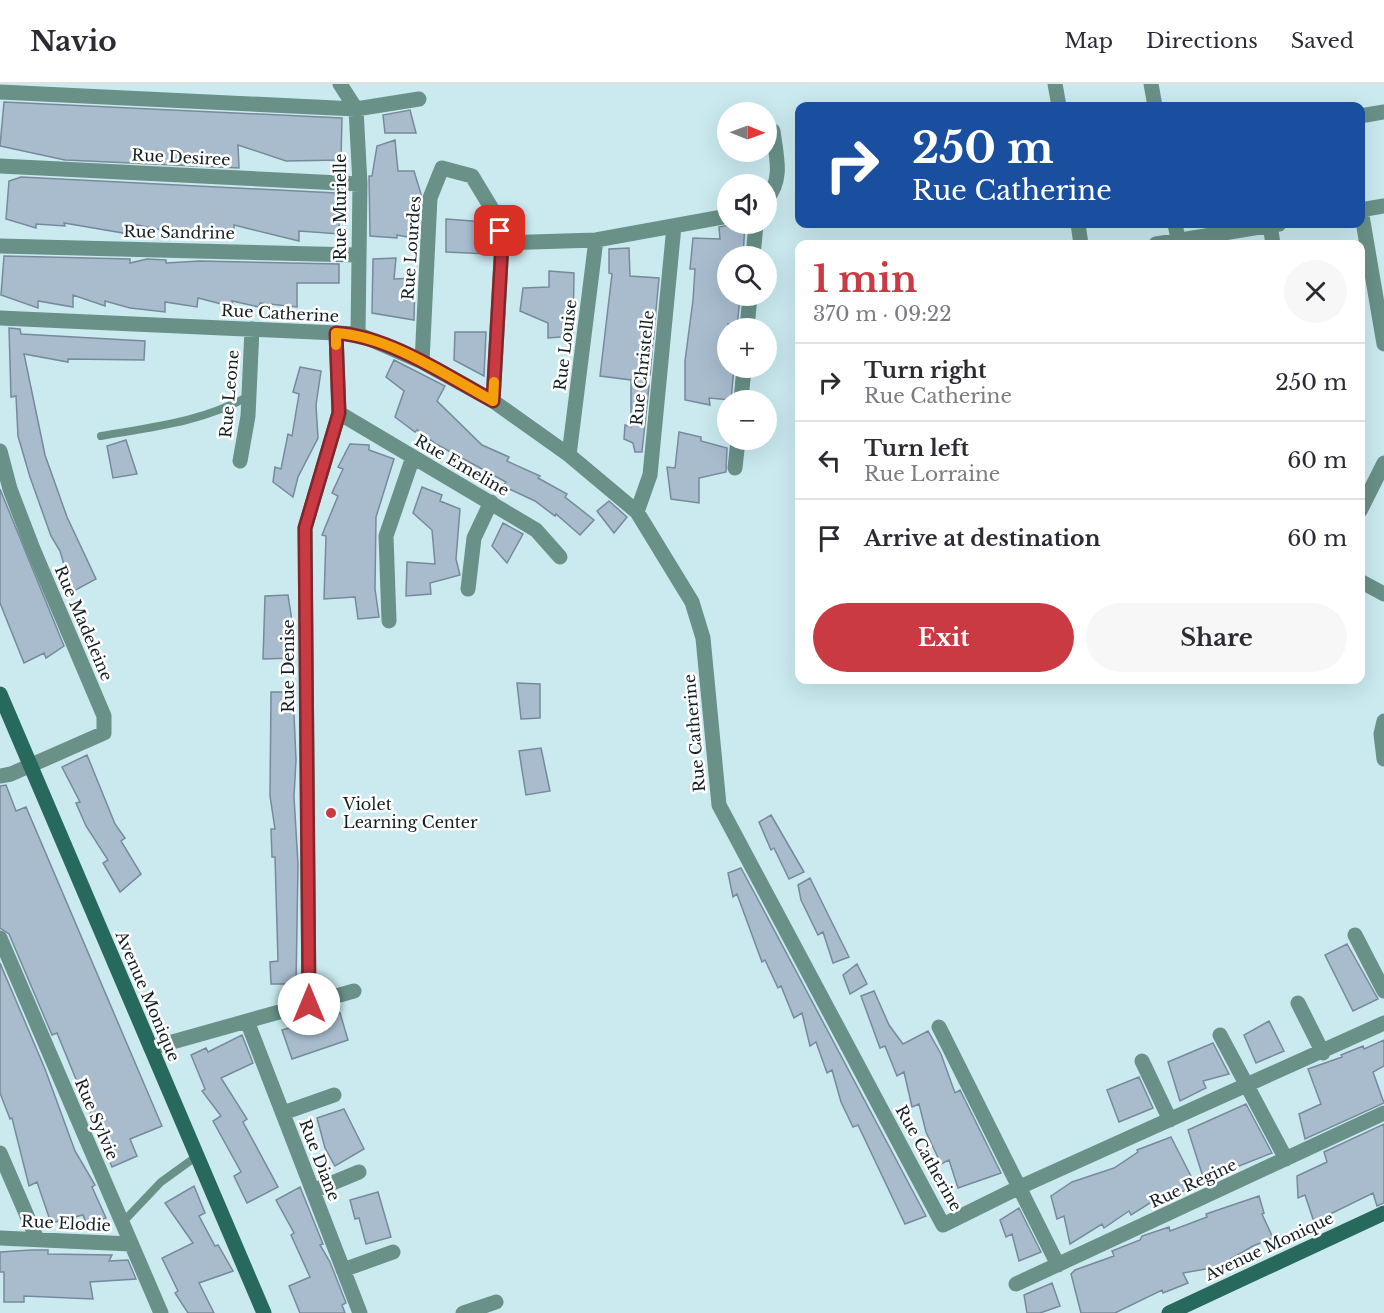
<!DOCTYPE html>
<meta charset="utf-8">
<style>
:root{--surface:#fff;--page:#f7f7f7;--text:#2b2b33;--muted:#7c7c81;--line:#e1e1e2;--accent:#ca3a43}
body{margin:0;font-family:"Libre Baskerville",serif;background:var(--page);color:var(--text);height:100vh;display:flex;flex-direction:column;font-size:22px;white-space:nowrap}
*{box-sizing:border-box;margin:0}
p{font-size:20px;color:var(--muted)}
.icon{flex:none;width:33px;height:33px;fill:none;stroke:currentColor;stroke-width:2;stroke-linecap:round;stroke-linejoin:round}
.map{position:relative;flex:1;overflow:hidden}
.panel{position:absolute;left:795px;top:156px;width:570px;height:444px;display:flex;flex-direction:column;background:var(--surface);border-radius:12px;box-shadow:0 6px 24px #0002}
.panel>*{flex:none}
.guide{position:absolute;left:795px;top:18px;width:570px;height:126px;border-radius:12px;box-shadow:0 6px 24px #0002;background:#1a4fa0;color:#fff;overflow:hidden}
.needle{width:39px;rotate:91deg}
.fabs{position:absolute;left:717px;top:18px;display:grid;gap:12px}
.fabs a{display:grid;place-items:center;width:60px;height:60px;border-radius:50%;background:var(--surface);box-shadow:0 6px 24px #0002;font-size:30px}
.pin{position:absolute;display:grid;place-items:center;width:51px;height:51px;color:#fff;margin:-26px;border-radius:12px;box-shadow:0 3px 9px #0006}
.me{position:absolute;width:66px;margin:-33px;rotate:0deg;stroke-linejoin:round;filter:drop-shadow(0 0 4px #0008)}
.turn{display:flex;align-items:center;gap:21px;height:126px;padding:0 18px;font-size:27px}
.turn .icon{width:78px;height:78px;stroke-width:2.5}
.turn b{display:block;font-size:42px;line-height:51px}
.round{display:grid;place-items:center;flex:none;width:63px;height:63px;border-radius:32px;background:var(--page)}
.overview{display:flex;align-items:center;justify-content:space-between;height:102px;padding:0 18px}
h1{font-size:36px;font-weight:700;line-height:45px;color:var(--accent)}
.action{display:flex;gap:12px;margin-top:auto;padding:12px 18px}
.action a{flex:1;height:69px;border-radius:36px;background:var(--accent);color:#fff;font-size:24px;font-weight:700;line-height:69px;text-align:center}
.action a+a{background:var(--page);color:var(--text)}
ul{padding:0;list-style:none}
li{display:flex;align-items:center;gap:18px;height:78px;padding:0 18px;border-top:2px solid var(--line)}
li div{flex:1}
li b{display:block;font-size:22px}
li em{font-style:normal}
header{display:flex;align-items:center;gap:36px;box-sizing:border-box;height:84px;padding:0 30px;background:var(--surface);border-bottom:2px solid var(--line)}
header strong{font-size:28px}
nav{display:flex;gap:33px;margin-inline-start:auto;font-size:21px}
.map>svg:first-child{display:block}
.building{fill:#a8bcce;stroke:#778a9b;stroke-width:1.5}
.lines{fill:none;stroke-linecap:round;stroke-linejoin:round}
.lane{stroke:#699187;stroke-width:8}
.street{stroke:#699187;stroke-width:15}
.secondary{stroke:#27695c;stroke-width:15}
.route-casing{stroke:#83262c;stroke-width:15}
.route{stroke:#ca3a43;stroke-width:10}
.slow{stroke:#f59e0b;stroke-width:10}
.poi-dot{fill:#ca3a43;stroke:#fff;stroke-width:2}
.labels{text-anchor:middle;stroke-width:5;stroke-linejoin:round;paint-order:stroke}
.street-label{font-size:16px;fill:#141f22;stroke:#fff}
.poi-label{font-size:16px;fill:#141f22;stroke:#fff;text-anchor:start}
</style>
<header>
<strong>Navio</strong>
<nav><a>Map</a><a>Directions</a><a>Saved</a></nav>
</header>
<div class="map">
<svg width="1384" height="1229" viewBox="0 0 1384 1229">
<rect width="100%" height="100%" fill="#caeaf0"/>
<path class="building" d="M4 18 342 34 341 76 286 77 238 61 239 84 65 76 0 62Z
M410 26 416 49H385L383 31Z
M395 56 398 87H414L421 110 420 116 411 117 418 155 397 151V154L370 152 369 92H372L377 62Z
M21 93 336 109 340 150 299 147V157L234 141V151L200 144V149L167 147 137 141V147L129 146V150L64 139 65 142 36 140V144L6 135 9 97Z
M446 135 485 138 490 170 446 168Z
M733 140H745L743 172H728V213L740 214 737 242 728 240V284H734L731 316 709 314 710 321 685 316V277L693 216 695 185H690L693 154 720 155 719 143Z
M629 164 630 192 659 194 650 291H647L649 302 642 368H635L633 359 624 355 625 341 631 343V296L600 292 612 190 609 189V165Z
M4 172 130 175V179L147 175 166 176V179L200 177 339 180V199H297V223L260 219 259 223 232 217 233 223 198 214 197 223 165 218V228L130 224 105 217V222L73 211V223L38 217V224L1 211Z
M396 174 394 195 415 194 414 236 372 229 373 175Z
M549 187 574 189 573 252 548 254V239L520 227 523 204 549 203Z
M9 244 20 245 21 250 145 257 144 276 68 275V278L24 270 45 371 67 433 96 495 72 508 60 467 51 452 30 393 18 352 16 312 11 313Z
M455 248H486L484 292 454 276Z
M394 276 445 302 437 317 482 361 509 373 507 377 540 392 538 394 567 410 565 413 594 436 580 451 556 430 555 432 535 417 503 402 506 398 436 360 417 346 415 348 395 333 404 307 386 293Z
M300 283 321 287 316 321 318 354 298 393 293 413 273 398 275 383 281 385 288 350 292 352 299 310 293 308Z
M679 348 701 353V357L727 364 726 388 699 394V419L671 415 667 383 675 384Z
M126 356 137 390 113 394 107 362Z
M350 360 369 361V366L394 375 376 433 375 505 379 533 358 535 355 513 324 515 326 452 322 451 338 412 332 409 343 385 338 383Z
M422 403 442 411 440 417 460 425 456 475 460 491 430 499 431 510 406 512 407 478 435 480 432 446 413 429Z
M0 405 64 562 46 574 44 569 24 579 0 519Z
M609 417 627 433 614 449 597 427Z
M503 439 523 450 507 479 492 462Z
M288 511 293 543 290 544 294 574 263 575 265 512Z
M517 599 540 600V634L521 635Z
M271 608H293L296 676 294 713 298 780 296 900H271L270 878 278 877 275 773H272L271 745H275L270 712Z
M541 664 550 707 526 711 519 667Z
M87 671 115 740 125 754 121 757 141 790 120 808 103 779 108 776 86 742 76 719 80 718 62 683Z
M6 701 16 727 26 723 162 1042 130 1055 137 1072 112 1083 57 949 52 951 9 850 0 844V702Z
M771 731 804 788 789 795 774 764 771 766 759 738Z
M741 784 755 810 926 1132 905 1140 858 1041 853 1043 841 1018 832 986 827 989 816 958 810 962 802 929 794 934 781 902 778 904 765 876 762 878 737 810 733 813 728 789Z
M810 794 849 873 833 879 823 848 818 851 801 816 798 801Z
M1347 860 1378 915 1353 927 1325 871Z
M0 879 45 985 75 1067 95 1101 92 1103 106 1134 86 1139 83 1131 51 1139 37 1098 29 1102 12 1034 10 1035 0 1009Z
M857 880 867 900 850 910 843 891Z
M874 907 889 941 903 960 928 947 941 970 955 1009 960 1006 1001 1089 958 1104 949 1076 941 1080 926 1048 919 1020 912 1023 904 988 897 992 885 962 880 964 861 912Z
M340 929 348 956 292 975 282 946Z
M1269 937 1284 967 1256 979 1244 951Z
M242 951 253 979 221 994 247 1035 243 1038 278 1103 247 1119 234 1092 241 1088 213 1037 221 1032 202 1007 205 1005 191 971 206 964 208 968Z
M1384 956V982L1373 988 1384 1019 1305 1055 1299 1030 1321 1020 1308 985 1342 973 1341 971 1363 962 1364 965Z
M1213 959 1229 990 1203 997 1206 1004 1180 1017 1168 978Z
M1139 993 1153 1024 1119 1038 1107 1006Z
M1246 1020 1272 1069 1204 1096 1188 1046Z
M344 1025 364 1065 335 1082 325 1064 317 1034Z
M1384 1040V1119L1377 1122 1373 1109 1314 1138 1305 1111 1298 1114 1297 1092 1327 1078 1324 1068Z
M1171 1053 1196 1102 1162 1116 1161 1112 1131 1131 1129 1127 1104 1144 1102 1140 1070 1160 1064 1132 1057 1135 1051 1112 1072 1098 1114 1084 1138 1068 1137 1066Z
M194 1102 205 1129 199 1132 215 1162 218 1161 233 1187 199 1199 214 1229H188L175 1209 178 1207 162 1174 193 1159 165 1119Z
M300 1103 323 1160 320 1161 330 1178 346 1219 342 1221 345 1229H300L289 1202 310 1193 291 1151 294 1149 276 1116Z
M378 1108 391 1153 366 1160 359 1134 355 1135 350 1116Z
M1259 1112 1264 1129 1262 1130 1273 1154 1253 1162 1217 1183 1183 1189 1188 1199 1163 1209 1162 1206 1115 1229H1081L1071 1190 1075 1186 1114 1172 1112 1167 1140 1156 1142 1152 1169 1143 1170 1147 1207 1133 1206 1130Z
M1019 1124 1041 1168 1019 1177 1012 1150 1006 1153 1000 1136Z
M31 1166H48V1170L112 1171 109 1177 128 1176 136 1195 90 1198 93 1215 24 1212V1218H4V1188H0V1168Z
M1052 1199 1060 1222 1040 1229H1027L1024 1211Z"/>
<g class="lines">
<path class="lane" d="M101 352C153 343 202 338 249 312
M122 1139 161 1098 197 1072"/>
<path class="street" d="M340 0 356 25 360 100 358 250
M1055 0 1059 22
M1151 0 1155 22
M0 8 356 25 419 15
M1360 32 1384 28
M0 82 360 100
M766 116C784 95 776 72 773 47
M1360 126 1384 122
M1361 126 1384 260
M1078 140 1081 160
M1175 140 1179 160
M1270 141 1273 160
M502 159 596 156 728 132
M1156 160 1279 140
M0 162 357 171
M753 172 756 140
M0 234 358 250 422 278 493 317 569 371 637 428 692 518 703 554 719 721 943 1141 1020 1103 1384 939
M747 244 750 212
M422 278 430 114 442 84 472 92 498 135 502 159 493 317
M741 316 744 284
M339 329 536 446 560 473
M0 367 10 405 33 465 104 632V649L11 690 0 692
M569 371 596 156
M240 377 248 332 252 245
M735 384 738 356
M1360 427 1384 379
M637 428 650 391 674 142
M1360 497 1384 510
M468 505 474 454 491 418
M389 537 386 452 413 373
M1384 637 1381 650 1384 675
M1355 851 1384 907
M0 854 161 1229
M1298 919 1323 969
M309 920 305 444 339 329 336 249
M247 937 360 1229
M939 943 1058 1181
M1220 951 1286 1075
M151 964 354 907
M1142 977 1170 1036
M283 1029 334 1011
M0 1069 37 1155
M313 1107 359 1088
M0 1154 131 1160
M343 1186 393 1168
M1016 1200 1384 1029
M463 1229 496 1218"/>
<path class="secondary" d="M0 610 264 1229
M1169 1229 1384 1129"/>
</g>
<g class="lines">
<g class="route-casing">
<path id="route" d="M309 920 305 444 339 329 336 249C389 252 447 292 493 317L502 159 500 147"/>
</g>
<use href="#route" class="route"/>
<path class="slow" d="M336 261V249C389 252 447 292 493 317L494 298"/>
</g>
<circle class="poi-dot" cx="331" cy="729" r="6"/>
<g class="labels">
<g class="street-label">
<text transform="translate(181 73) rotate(3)" y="6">Rue Desiree</text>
<text transform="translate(340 123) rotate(-90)" y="6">Rue Murielle</text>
<text transform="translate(179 148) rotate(1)" y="6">Rue Sandrine</text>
<text transform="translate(411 164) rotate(-86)" y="6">Rue Lourdes</text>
<text transform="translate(280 229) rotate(3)" y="6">Rue Catherine</text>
<text transform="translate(565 261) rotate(-83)" y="6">Rue Louise</text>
<text transform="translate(642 284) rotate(-84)" y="6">Rue Christelle</text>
<text transform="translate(229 310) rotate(-85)" y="6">Rue Leone</text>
<text transform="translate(462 381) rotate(30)" y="6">Rue Emeline</text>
<text transform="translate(84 539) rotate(67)" y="6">Rue Madeleine</text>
<text transform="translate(288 582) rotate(-90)" y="6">Rue Denise</text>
<text transform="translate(694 649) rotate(-95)" y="6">Rue Catherine</text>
<text transform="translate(148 912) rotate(67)" y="6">Avenue Monique</text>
<text transform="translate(97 1035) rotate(67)" y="6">Rue Sylvie</text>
<text transform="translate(929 1074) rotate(61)" y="6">Rue Catherine</text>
<text transform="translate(320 1076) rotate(69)" y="6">Rue Diane</text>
<text transform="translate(1193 1099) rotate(-25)" y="6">Rue Regine</text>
<text transform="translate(66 1139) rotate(3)" y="6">Rue Elodie</text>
<text transform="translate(1269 1162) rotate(-25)" y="6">Avenue Monique</text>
</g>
<g class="poi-label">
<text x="343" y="726">Violet<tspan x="343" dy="18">Learning Center</tspan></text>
</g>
</g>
</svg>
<div class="fabs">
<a><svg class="needle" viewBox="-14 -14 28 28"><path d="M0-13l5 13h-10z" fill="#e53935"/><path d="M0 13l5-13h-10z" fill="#7c7c81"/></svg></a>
<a><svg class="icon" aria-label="sound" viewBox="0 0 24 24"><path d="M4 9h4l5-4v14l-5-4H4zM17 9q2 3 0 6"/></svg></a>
<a><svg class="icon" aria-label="search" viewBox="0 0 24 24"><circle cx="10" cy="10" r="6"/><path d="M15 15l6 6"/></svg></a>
<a>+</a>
<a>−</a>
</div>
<div class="pin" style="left:500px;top:147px;background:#d93025"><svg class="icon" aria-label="arrive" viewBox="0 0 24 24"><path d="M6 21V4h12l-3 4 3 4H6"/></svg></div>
<svg class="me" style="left:309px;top:920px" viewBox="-20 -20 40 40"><circle r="19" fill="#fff"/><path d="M0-13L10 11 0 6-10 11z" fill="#ca3a43"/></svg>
<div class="guide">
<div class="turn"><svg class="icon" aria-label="right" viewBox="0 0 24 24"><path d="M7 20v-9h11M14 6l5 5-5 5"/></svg><div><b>250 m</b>Rue Catherine</div></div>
</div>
<section class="panel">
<div class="overview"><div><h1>1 min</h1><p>370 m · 09:22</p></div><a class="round"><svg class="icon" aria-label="close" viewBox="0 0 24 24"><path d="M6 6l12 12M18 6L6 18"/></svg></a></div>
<ul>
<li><svg class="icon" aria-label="right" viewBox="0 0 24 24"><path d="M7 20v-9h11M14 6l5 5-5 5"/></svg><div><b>Turn right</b><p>Rue Catherine</p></div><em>250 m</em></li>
<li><svg class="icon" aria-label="left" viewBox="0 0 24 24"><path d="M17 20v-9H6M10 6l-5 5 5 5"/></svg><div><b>Turn left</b><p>Rue Lorraine</p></div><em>60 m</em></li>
<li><svg class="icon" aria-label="arrive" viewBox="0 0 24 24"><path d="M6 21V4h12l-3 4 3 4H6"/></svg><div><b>Arrive at destination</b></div><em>60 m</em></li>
</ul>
<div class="action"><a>Exit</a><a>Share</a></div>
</section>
</div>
